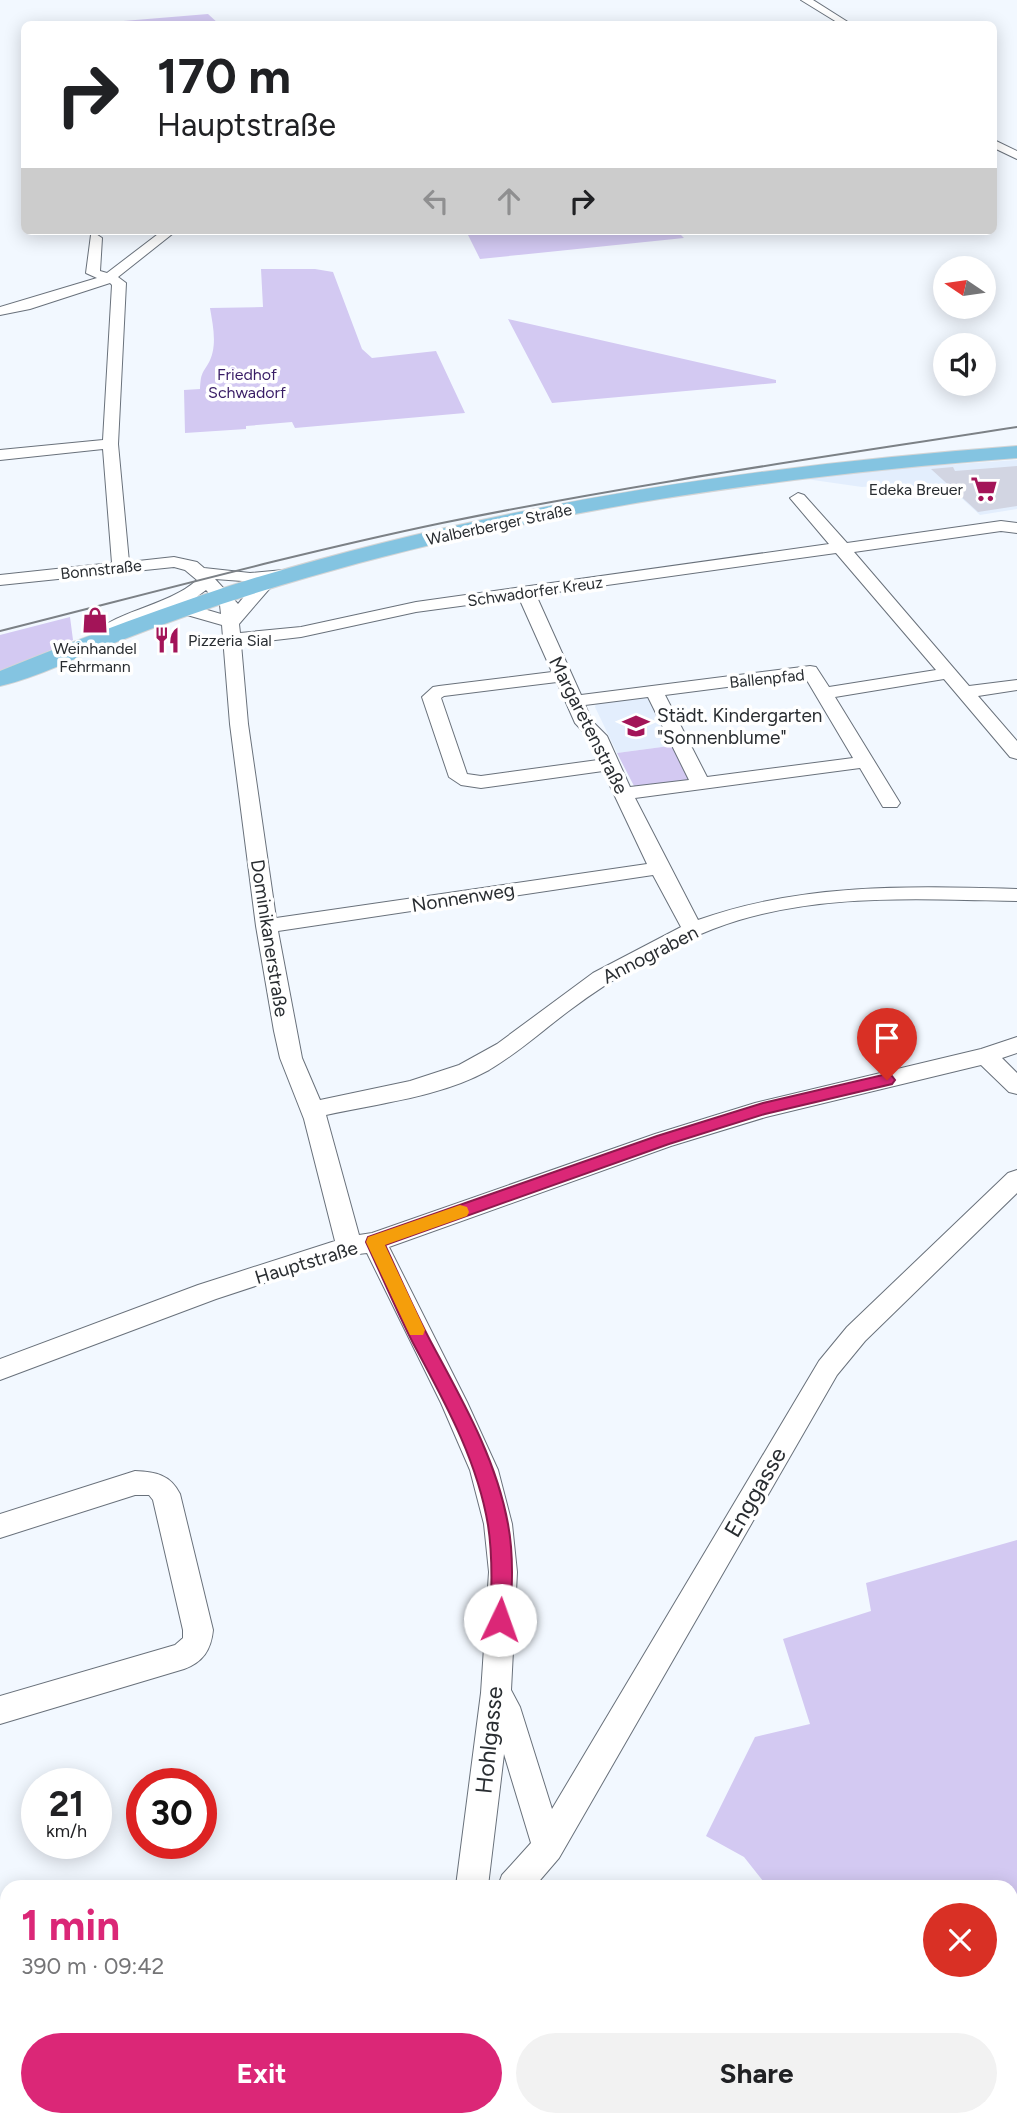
<!DOCTYPE html>
<meta charset="utf-8">
<style>
:root{--surface:#fff;--page:#f2f2f2;--text:#202124;--muted:#757577;--accent:#db2777}
body{margin:0;font-family:Figtree,sans-serif;background:var(--page);color:var(--text);height:100vh;display:flex;flex-direction:column;font-size:26px;white-space:nowrap}
*{box-sizing:border-box;margin:0}
p{font-size:23px;color:var(--muted)}
.icon{flex:none;width:38px;height:38px;fill:none;stroke:currentColor;stroke-width:2;stroke-linecap:round;stroke-linejoin:round}
.map{position:relative;flex:1;overflow:hidden}
.sheet{position:absolute;left:0px;top:1880px;width:1018px;height:247px;display:flex;flex-direction:column;background:var(--surface);border-radius:21px 21px 0 0;box-shadow:0 4px 18px #0003}
.sheet>*{flex:none}
.hud{position:absolute;left:21px;top:21px;width:976px;height:214px;border-radius:10px;box-shadow:0 4px 18px #0003;background:#fff;color:var(--text);overflow:hidden}
.needle{width:46px;rotate:283deg}
.fabs{position:absolute;left:933px;top:256px;display:grid;gap:14px}
.fabs a{display:grid;place-items:center;width:63px;height:63px;border-radius:50%;background:var(--surface);box-shadow:0 4px 18px #0003;font-size:35px}
.speed{position:absolute;left:21px;top:1768px;display:flex;gap:14px;font-size:35px;font-weight:700;text-align:center}
.speed>*{display:grid;place-content:center;width:91px;height:91px;border-radius:50%;background:var(--surface);box-shadow:0 4px 18px #0003;line-height:1}
.speed small{font-size:18px;font-weight:400}
.speed .limit{border:10px solid #d22;background:#fff;color:#111}
.pin{position:absolute;display:grid;place-items:center;width:60px;height:60px;color:#fff;margin:-72px -30px;border-radius:50% 50% 50% 0;rotate:-45deg;box-shadow:0 0 7px #0007}
.pin .icon{rotate:45deg}
.me{position:absolute;width:77px;margin:-38px;rotate:3deg;stroke-linejoin:round;filter:drop-shadow(0 0 5px #0008)}
.turn{display:flex;align-items:center;gap:24px;height:147px;padding:0 21px;font-size:32px}
.turn .icon{width:91px;height:91px;stroke-width:2.5}
.turn b{display:block;font-size:49px;line-height:60px}
.lanes{display:flex;align-items:center;height:66px;padding:0 21px;background:#0003;justify-content:center;gap:35px;direction:ltr}
.lanes .off{opacity:.35}
.round{display:grid;place-items:center;flex:none;width:74px;height:74px;border-radius:37px;background:var(--page)}
.overview{display:flex;align-items:center;justify-content:space-between;height:119px;padding:0 21px}
h1{font-size:42px;font-weight:700;line-height:52px;color:var(--accent)}
.primary-button{display:flex;gap:14px;margin-top:auto;padding:14px 21px}
.primary-button a{flex:1;height:80px;border-radius:42px;background:var(--accent);color:#fff;font-size:28px;font-weight:700;line-height:80px;text-align:center}
.primary-button a+a{background:var(--page);color:var(--text)}
.map>svg:first-child{display:block}
.built{fill:#e3eefd}
.green{fill:#d3c9f2}
.building{fill:#d2d5e2}
.lines{fill:none;stroke-linecap:round;stroke-linejoin:round}
.minor-casing{stroke:#69717b;stroke-width:2}
.major-casing{stroke:#d4d5d6;stroke-width:2}
.minor{fill:#fff;fill-rule:evenodd}
.major{fill:#84c4e1;fill-rule:evenodd}
.tram{stroke:#7c8186;stroke-width:2}
.route{fill:#db2777;stroke:#8e194d;stroke-width:2}
.slow{fill:#f59e0b}
.labels{text-anchor:middle;stroke-width:7;stroke-linejoin:round;paint-order:stroke}
.far-park-label{font-size:16px;fill:#391d66;stroke:#fff}
.far-poi-label{font-size:16px;fill:#292d31;stroke:#fff;text-anchor:end}
.far-street-label{font-size:16px;fill:#292d31;stroke:#fff}
.poi-label{font-size:19px;fill:#292d31;stroke:#fff;text-anchor:start}
.street-label{font-size:19px;fill:#292d31;stroke:#fff}
.near-street-label{font-size:23px;fill:#292d31;stroke:#fff}
</style>
<div class="map">
<svg width="1017" height="2125" viewBox="0 0 1017 2125">
<rect width="100%" height="100%" fill="#f2f8ff"/>
<path class="built" d="M1017 460V509L980 515 956 493 921 498 910 487 880 491 875 486 862 487 806 479 886 469Z
M650 696 677 745 617 753 595 707 596 704Z"/>
<path class="green" d="M208 14 219 24H87Z
M466 231H677L684 238 480 259Z
M261 269H315L333 272 362 349 372 358 436 351 465 413 295 428 292 422 246 426V429L185 433 184 390 200 389C201 375 201 375 208 364 218 347 213 326 210 308L263 307Z
M508 319 776 380V383L552 403Z
M70 617 73 640 0 673V635Z
M677 745 691 781 634 786 617 753Z
M1017 1540V2125H482L479 2119H1012V1886H767L744 1857 706 1836 755 1737 810 1724 783 1639 871 1611 866 1583Z"/>
<path class="building" d="M1017 466V506L978 512 931 469 953 467 955 471Z"/>
<g class="lines">
<g class="minor-casing">
<path id="minor" d="M801 0H813L851 24H840Z
M994 140 1017 151V159L994 148Z
M162 231H176L118 277 126 283 118 444 129 562 174 557 197 562 204 568 250 573 294 569 296 573 294 577 270 580 272 584 270 588 239 624 240 633 301 627 416 602 829 544 790 498 798 493 804 495 847 543 1001 521 1017 523V533L1001 531 854 552 969 686 1017 680V690L978 696 1017 741V759L1010 757 944 679 835 697 900 803 897 807H883L860 768 635 798 698 920C802 883 908 886 1017 889V901C915 899 810 892 713 929 662 949 614 977 570 1010 543 1030 518 1053 489 1070 440 1097 380 1103 326 1115L359 1235 372 1233 655 1134 755 1103 981 1049 1017 1037V1053L1002 1058 1017 1073V1094L1009 1092 981 1065 766 1117 671 1146 389 1247 467 1402 498 1470 512 1524 517 1572 511 1690 520 1707 552 1809 819 1361 847 1327 1008 1173 1017 1170V1193L865 1341 837 1375 559 1858 535 1886H498L502 1875 531 1843 504 1754 488 1886H456L481 1693 489 1572 484 1524 470 1470 441 1403 367 1253 350 1255 216 1299 0 1380V1359L198 1285 335 1241 304 1119 280 1058 274 1031 256 926 230 724 222 625 180 613 178 608 129 627 101 645H89L86 641C111 610 166 608 197 580L185 570 174 567 0 585V575L112 563 103 449 0 460V450L103 440 112 285 110 283 30 309 0 315V307L97 278 86 273 91 235 96 234 102 238 100 271 107 273ZM836 553 936 670 829 687 816 667 810 666 581 695 536 595ZM215 579 256 582 238 604ZM206 590 220 605 221 614 187 604ZM519 598 552 672 439 686 433 687 422 697 449 777 461 785 481 788 603 771 647 864 276 918 248 724 241 644 301 637 416 612ZM805 677 853 758 707 777 665 695ZM557 682 575 723 589 738 598 760 481 776 467 774 441 698 444 696ZM648 697 689 780 630 787 607 736 592 721 585 705ZM653 875 681 927 593 973 497 1044 459 1065 410 1081 320 1100 302 1058 278 931Z
M135 1471C155 1472 170 1474 180 1494L213 1630C211 1650 203 1662 184 1669L0 1724V1696L175 1645 183 1638V1630L153 1500 149 1495H135L0 1538V1514Z
M0 1958 7 1961V2047L0 2044Z
M7 2103V2119H30L31 2125H0V2106Z
M371 2119H409L406 2125H368Z"/>
</g>
<g class="major-casing">
<path id="major" d="M1017 446V458C778 476 540 510 309 577 243 596 178 618 114 643 76 657 39 677 0 686V671C85 637 171 604 258 577 505 503 761 465 1017 446Z"/>
</g>
<use href="#minor" class="minor"/>
<use href="#major" class="major"/>
<path class="tram" d="M0 631C147 594 294 554 442 523 633 484 825 457 1017 427"/>
</g>
<path class="route" d="M887 1074 892 1076 895 1080 892 1084 765 1114 669 1144 385 1245C400 1277 414 1310 431 1342 462 1400 496 1458 508 1524 514 1556 512 1588 510 1620L507 1627 500 1629 493 1627 490 1620C492 1588 493 1557 488 1525 477 1459 444 1401 413 1343 396 1310 382 1276 366 1242L368 1237 657 1136 763 1103Z"/>
<path class="slow" d="M460 1205 467 1207 469 1212 467 1216 385 1245 425 1330 423 1335H410L366 1242 368 1237Z"/>
<defs>
<g id="supermarket-bare" transform="scale(2.1)"><path d="M-6-5.5h2.5l.6 2H6L4.5 2H-2.5L-4.4-4H-6ZM-1.5 3.2a1.3 1.3 0 1 0 .1 0ZM3 3.2a1.3 1.3 0 1 0 .1 0Z" fill="#a31458" stroke="#fff" stroke-width="2.5" paint-order="stroke"/></g>
<g id="shop-bare" transform="scale(2.1)"><path d="M-5-2.5h2.3a2.7 3.5 0 0 1 5.4 0H5L5.5 6h-11ZM-1.5-2.5h3a1.5 2.3 0 0 0-3 0Z" fill="#a31458" stroke="#fff" stroke-width="2.5" paint-order="stroke"/></g>
<g id="restaurant-bare" transform="scale(2.1)"><path d="M-5-6h1v4h1v-4h1v4h1v-4h1v5L-1.5 .5V6h-2V.5L-5-1ZM5-6V6H3V1.5H1.5Q1.5-4 5-6Z" fill="#a31458" stroke="#fff" stroke-width="2.5" paint-order="stroke"/></g>
<g id="school-bare" transform="scale(2.1)"><path d="M0-5L7-2L0 1L-7-2ZM-4 1L0 2.5L4 1V4Q0 6-4 4Z" fill="#a31458" stroke="#fff" stroke-width="2.5" paint-order="stroke"/></g>
</defs>
<g fill-rule="evenodd">
<use href="#supermarket-bare" x="984" y="489"/>
<use href="#shop-bare" x="95" y="620"/>
<use href="#restaurant-bare" x="167" y="640"/>
<use href="#school-bare" x="636" y="726"/>
</g>
<g class="labels">
<g class="far-park-label">
<text x="247" y="380">Friedhof<tspan x="247" dy="18">Schwadorf</tspan></text>
</g>
<g class="far-poi-label">
<text x="963" y="495">Edeka Breuer</text>
<text x="188" y="646" text-anchor="start">Pizzeria Sial</text>
<text x="95" y="654" text-anchor="middle">Weinhandel<tspan x="95" dy="18">Fehrmann</tspan></text>
</g>
<g class="far-street-label">
<text transform="translate(499 524) rotate(-12)" y="6">Walberberger Straße</text>
<text transform="translate(101 569) rotate(-6)" y="6">Bonnstraße</text>
<text transform="translate(535 591) rotate(-8)" y="6">Schwadorfer Kreuz</text>
<text transform="translate(767 678) rotate(-6)" y="6">Ballenpfad</text>
</g>
<g class="poi-label">
<text x="657" y="722">Städt. Kindergarten<tspan x="657" dy="22">"Sonnenblume"</tspan></text>
</g>
<g class="street-label">
<text transform="translate(589 725) rotate(63)" y="7">Margaretenstraße</text>
<text transform="translate(463 897) rotate(-9)" y="7">Nonnenweg</text>
<text transform="translate(270 938) rotate(81)" y="7">Dominikanerstraße</text>
<text transform="translate(650 954) rotate(-27)" y="7">Annograben</text>
<text transform="translate(306 1262) rotate(-17)" y="7">Hauptstraße</text>
</g>
<g class="near-street-label">
<text transform="translate(755 1492) rotate(-60)" y="8">Enggasse</text>
<text transform="translate(489 1740) rotate(-84)" y="8">Hohlgasse</text>
</g>
</g>
</svg>
<div class="fabs">
<a><svg class="needle" viewBox="-14 -14 28 28"><path d="M0-13l5 13h-10z" fill="#e53935"/><path d="M0 13l5-13h-10z" fill="#757577"/></svg></a>
<a><svg class="icon" aria-label="sound" viewBox="0 0 24 24"><path d="M4 9h4l5-4v14l-5-4H4zM17 9q2 3 0 6"/></svg></a>
</div>
<div class="speed"><div>21<small>km/h</small></div><div class="limit">30</div></div>
<div class="pin" style="left:887px;top:1080px;background:#d93025"><svg class="icon" aria-label="arrive" viewBox="0 0 24 24"><path d="M6 21V4h12l-3 4 3 4H6"/></svg></div>
<svg class="me" style="left:500px;top:1620px" viewBox="-20 -20 40 40"><circle r="19" fill="#fff"/><path d="M0-13L10 11 0 6-10 11z" fill="#db2777"/></svg>
<div class="hud">
<div class="turn"><svg class="icon" aria-label="right" viewBox="0 0 24 24"><path d="M7 20v-9h11M14 6l5 5-5 5"/></svg><div><b>170 m</b>Hauptstraße</div></div>
<div class="lanes"><svg class="icon off" aria-label="left" viewBox="0 0 24 24"><path d="M17 20v-9H6M10 6l-5 5 5 5"/></svg><svg class="icon off" aria-label="ahead" viewBox="0 0 24 24"><path d="M12 20V5M6 11l6-6 6 6"/></svg><svg class="icon" aria-label="right" viewBox="0 0 24 24"><path d="M7 20v-9h11M14 6l5 5-5 5"/></svg></div>
</div>
<section class="sheet">
<div class="overview"><div><h1>1 min</h1><p>390 m · 09:42</p></div><a class="round" style="background:#d93025;color:#fff"><svg class="icon" aria-label="close" viewBox="0 0 24 24"><path d="M6 6l12 12M18 6L6 18"/></svg></a></div>
<div class="primary-button"><a>Exit</a><a>Share</a></div>
</section>
</div>
